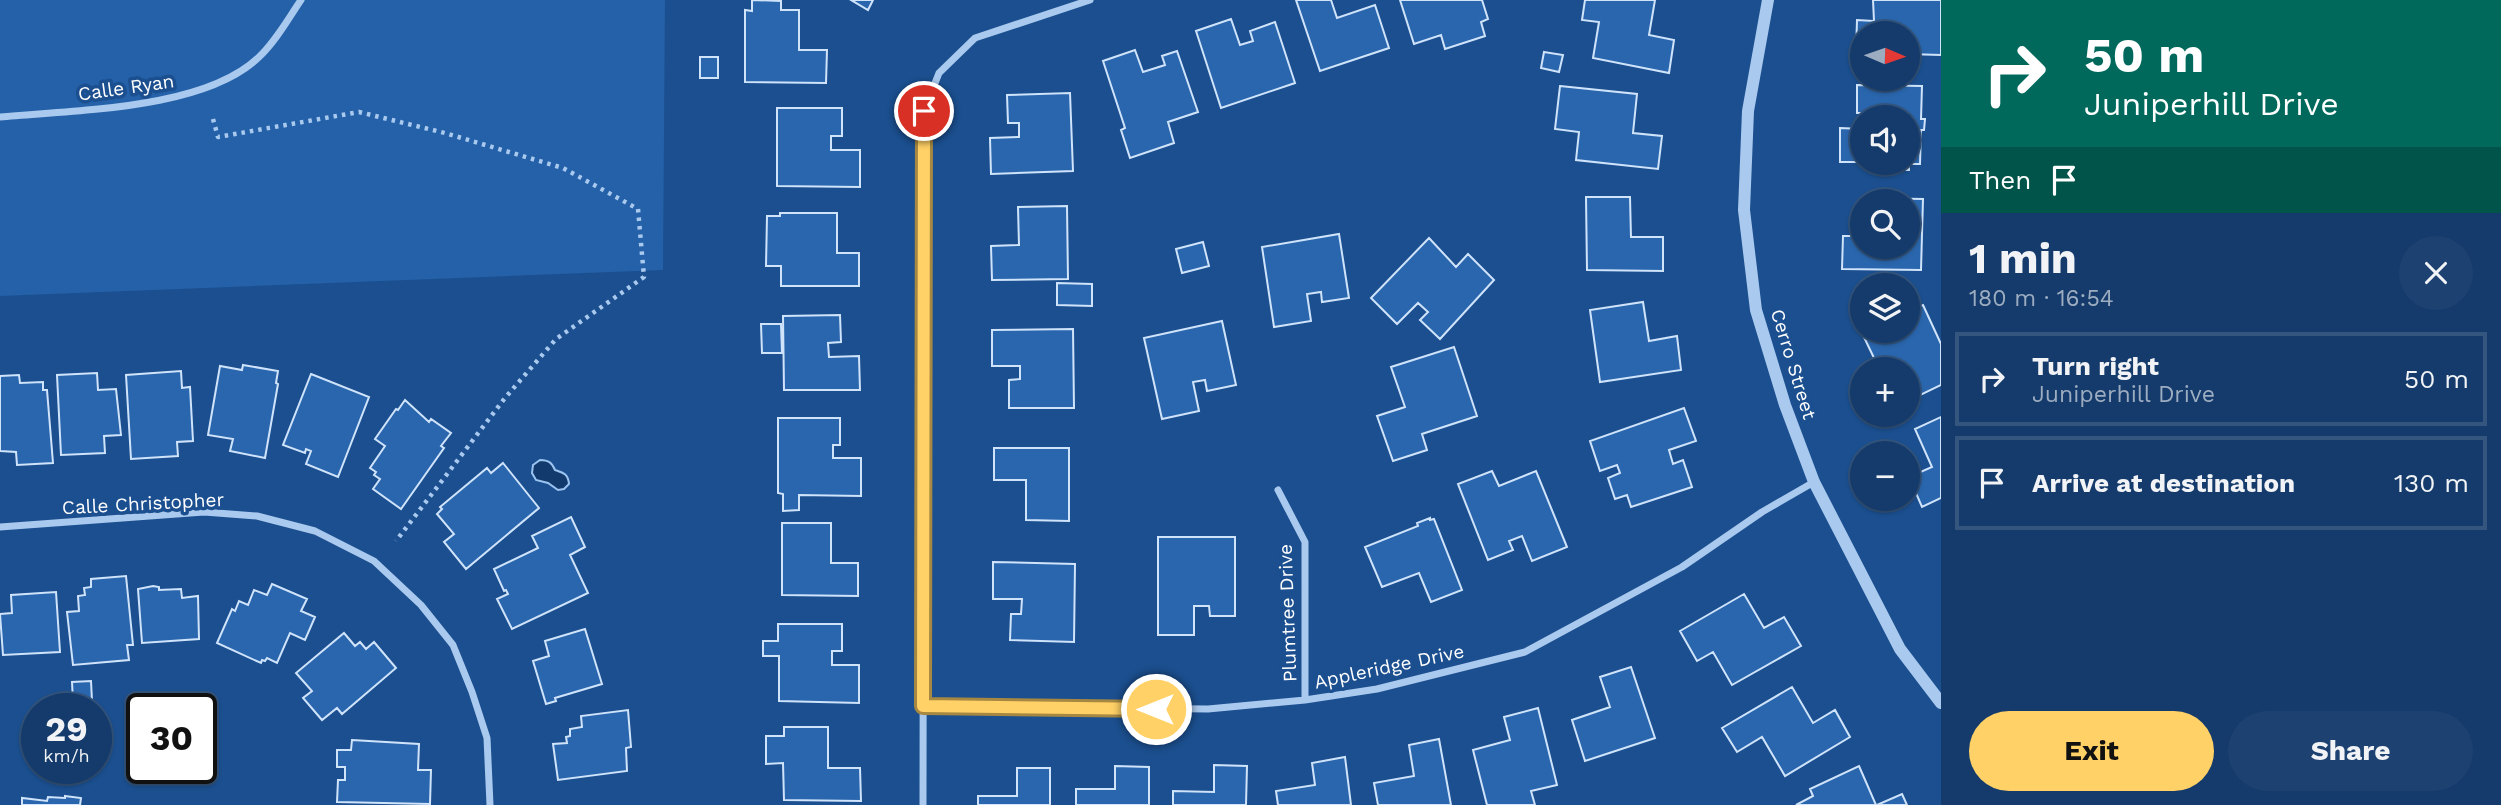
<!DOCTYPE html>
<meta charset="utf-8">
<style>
:root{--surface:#143b6b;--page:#1d4271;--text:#f1f3f6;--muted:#9dadc1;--line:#33557e;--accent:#ffd166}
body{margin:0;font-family:"Work Sans",sans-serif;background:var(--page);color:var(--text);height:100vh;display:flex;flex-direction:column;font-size:26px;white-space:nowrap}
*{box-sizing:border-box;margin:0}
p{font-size:23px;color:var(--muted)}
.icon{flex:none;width:38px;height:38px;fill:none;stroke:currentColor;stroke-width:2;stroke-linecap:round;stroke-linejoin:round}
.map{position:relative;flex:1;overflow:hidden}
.panel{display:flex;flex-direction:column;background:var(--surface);width:560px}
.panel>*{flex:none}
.guide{background:#00695c;color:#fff;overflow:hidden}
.needle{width:46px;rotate:92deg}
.tools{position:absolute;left:1850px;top:21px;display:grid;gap:14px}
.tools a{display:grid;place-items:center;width:70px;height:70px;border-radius:50%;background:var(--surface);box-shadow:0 2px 5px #0004,0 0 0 2px var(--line);font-size:35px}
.speed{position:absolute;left:21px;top:693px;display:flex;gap:14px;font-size:35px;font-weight:700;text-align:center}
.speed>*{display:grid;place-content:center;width:91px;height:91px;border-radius:50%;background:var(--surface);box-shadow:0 2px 5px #0004,0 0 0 2px var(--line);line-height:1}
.speed small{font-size:18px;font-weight:400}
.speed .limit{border:4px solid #111;border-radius:10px;background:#fff;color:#111}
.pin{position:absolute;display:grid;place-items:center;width:60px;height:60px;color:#fff;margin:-30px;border:4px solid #fff;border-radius:50%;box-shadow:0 2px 7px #0007}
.me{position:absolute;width:77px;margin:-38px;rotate:270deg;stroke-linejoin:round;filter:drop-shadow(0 0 5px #0008)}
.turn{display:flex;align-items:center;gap:24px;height:147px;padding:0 28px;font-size:32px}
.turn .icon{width:91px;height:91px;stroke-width:2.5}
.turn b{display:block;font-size:49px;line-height:60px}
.then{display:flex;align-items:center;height:66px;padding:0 28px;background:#0003;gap:14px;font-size:26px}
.round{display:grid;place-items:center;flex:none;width:74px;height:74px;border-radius:37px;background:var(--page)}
.summary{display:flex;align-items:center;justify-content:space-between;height:119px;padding:0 28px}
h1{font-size:42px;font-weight:700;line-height:52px}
.primary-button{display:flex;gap:14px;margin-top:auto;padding:14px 28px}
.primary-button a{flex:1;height:80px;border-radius:42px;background:var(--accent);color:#111;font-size:28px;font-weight:700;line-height:80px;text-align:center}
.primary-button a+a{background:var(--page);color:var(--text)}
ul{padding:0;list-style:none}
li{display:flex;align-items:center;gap:21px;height:94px;margin:0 14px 10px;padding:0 14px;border:4px solid var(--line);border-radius:0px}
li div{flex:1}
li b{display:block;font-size:26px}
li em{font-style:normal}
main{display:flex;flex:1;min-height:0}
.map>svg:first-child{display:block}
.green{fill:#2461a8}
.water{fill:#123a6d;stroke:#9cc4f0;stroke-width:2}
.building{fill:#2a66ad;stroke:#cfe3fa;stroke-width:2}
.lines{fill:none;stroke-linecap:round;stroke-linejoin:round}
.path{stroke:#a9c9ee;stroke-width:4.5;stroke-dasharray:3.5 5;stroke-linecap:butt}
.minor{stroke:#a9c9ee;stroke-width:7}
.tertiary{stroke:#a9c9ee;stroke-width:12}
.route-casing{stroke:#a68842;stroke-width:18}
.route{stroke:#ffd166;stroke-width:12}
.labels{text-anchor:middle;stroke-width:7;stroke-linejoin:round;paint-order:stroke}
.street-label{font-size:19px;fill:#fff;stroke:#1b4f8f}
</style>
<main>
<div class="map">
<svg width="1941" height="805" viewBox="0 0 1941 805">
<rect width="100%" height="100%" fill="#1b4f8f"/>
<path class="green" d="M0 0H665L663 270 0 296Z"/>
<path class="water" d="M540 460C549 460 552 463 555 470 564 473 568 474 569 484L564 489 558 490 548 483 536 480 532 473 533 465Z"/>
<path class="building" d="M752 0 781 1V10H799V50H827L826 83 745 82V10L752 11Z
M851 0H873L868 10Z
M1296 0H1331L1337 18 1375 5 1389 48 1320 71Z
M1400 0H1482L1488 19 1481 22 1485 36 1445 49 1441 35 1414 44Z
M1585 0H1655L1649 35 1674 40 1669 73 1593 58 1599 22 1582 20Z
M1873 0H1941V55L1908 54V33H1862V52H1856L1857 20 1874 21Z
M1231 19 1240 45 1253 41 1250 31 1275 22 1295 83 1221 108 1196 31Z
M1135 50 1143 72 1165 65 1162 56 1177 51 1198 112 1168 122 1174 143 1130 158 1121 130 1125 128 1103 61Z
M1544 52 1563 55 1559 72 1541 68Z
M700 57H718V78H700Z
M1857 85 1922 86 1921 119H1925L1924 130H1921L1920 164H1909V170H1898V163H1881H1908V117H1869V113H1857Z
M1560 86 1637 94 1633 133 1662 136 1658 169 1576 160 1579 132 1555 129Z
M1070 93 1073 171 991 174 990 138 1019 137V123H1008L1007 95Z
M777 108H842V136H831V150H860V187L777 186Z
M1840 128 1862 129V162H1840Z
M1586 197H1630L1631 237H1663V271L1587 270Z
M1867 198 1923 199 1921 270 1842 269 1843 236H1862V247H1908V201H1867Z
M1067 206 1068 279 992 280 991 246 1019 245 1018 207Z
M780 213H837V253H859V286H781V266H766L767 216H780Z
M1339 234 1349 298 1322 302 1321 292 1307 294 1311 321 1274 327 1262 247Z
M1429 238 1456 267 1468 254 1494 280 1440 339 1420 320 1428 312 1418 303 1397 324 1371 298Z
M1203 242 1209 266 1182 273 1176 249Z
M1057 283 1092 284V306L1057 305Z
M1643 302 1649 341 1677 336 1681 370 1600 382 1590 310Z
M1923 305 1941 344V385L1908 401V369H1872L1881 365 1877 358 1875 360 1862 333 1868 331H1908V312Z
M840 315 841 342 828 343 829 357 859 356 860 390H784L783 316Z
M1222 321 1236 385 1207 391 1205 380 1193 382 1199 411 1162 419 1144 338Z
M761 324H781L782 353H762Z
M1073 329 1074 408H1009V380L1020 379V366H992V330Z
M1454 347 1477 416 1422 434 1427 450 1393 461 1377 416 1405 407 1391 367Z
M243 365 278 371 276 383 278 384 265 458 230 451 233 439 208 435 220 366 242 370Z
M181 371 182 388 190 387 193 441 177 442 178 456 131 459 126 375Z
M97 373 98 390 116 389 121 435 104 436 105 453 61 455 57 375Z
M311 374 369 397 338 477 306 464 311 451 306 449 305 453 283 445Z
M19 375 20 383 43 382V390H47L53 463 17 465 16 452 0 451V376Z
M405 400 429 422 431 419 451 433 441 446 444 448 401 509 373 489 380 479 374 475 376 472 370 468 385 446 375 439 396 409 398 410Z
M1684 408 1696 441 1669 450 1673 464 1683 460 1692 487 1631 507 1627 495 1615 499 1608 478 1620 473 1617 465 1600 471 1590 441Z
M1941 417V498L1922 507 1909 477 1932 467 1915 429Z
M778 418H840V445H833V458H861V496L799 495V510L783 511V494L778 493Z
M994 448H1069V521L1026 520V480H994Z
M503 463 539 508 466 569 444 542 454 534 437 514 442 509 440 507 487 468 491 473Z
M1492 471 1499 486 1536 471 1567 547 1532 561 1522 536 1509 541 1513 550 1488 560 1458 484Z
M571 517 585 547 570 555 588 593 512 629 497 599 508 594 506 590 504 591 494 569 538 548 532 536Z
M1430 518V520L1434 519 1462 590 1431 602 1419 573 1382 587 1365 547 1418 526 1417 523Z
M782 523H831V563H858V596L782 595Z
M1158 537H1235V616H1210L1209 606H1194V635H1158Z
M993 562 1075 564 1074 642 1010 640 1011 614H1021L1022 599H993Z
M126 576 133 645H127L129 660 73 665 67 612 79 611 78 596 85 595 84 588 91 587V579Z
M272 584 307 599 301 611 315 617 305 640 290 633 277 663 267 658 265 661 262 660 261 663 217 643 232 609 235 611 239 601 248 605 254 590 267 595Z
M153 586 159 587V590L181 589 182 598 198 596 199 639 142 643 138 589Z
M56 592 60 652 3 655 0 614 12 613 11 595Z
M1744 594 1764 628 1784 617 1801 646 1732 685 1713 652 1697 661 1680 631Z
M778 624H842V651H832V665H859V703L779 701V656H763V641H778Z
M585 629 602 684 555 698 556 701 546 704 533 661 549 656 545 641Z
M344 633 355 646 360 642 366 649 374 642 396 668 342 714 337 708 322 720 303 698 312 691 296 673Z
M1631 667 1655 738 1585 761 1572 720 1610 707 1600 677Z
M91 681 92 701 73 702 72 682Z
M1792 687 1813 723 1835 710 1850 737 1785 776 1762 737 1737 752 1722 728Z
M1538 708 1557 785 1531 791 1535 805H1487L1473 750 1510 740 1504 717Z
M628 710 631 747 626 748 627 771 558 780 553 744 567 743 566 737 570 736V729L582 727 581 716Z
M784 727H828V768H860L861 801 784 800 783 763 766 764V736H784Z
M1439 739 1451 805H1378L1374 783 1414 776 1409 745Z
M352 740 419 744 418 770H431L430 804 337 802 338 780H345V767H337V750H351Z
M1345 757 1351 805H1278L1276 791 1315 785 1312 763Z
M1214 765 1247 766 1246 805H1173V791L1214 792Z
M1115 766 1149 767V805H1076V789H1115Z
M1859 766 1876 805H1796L1813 796 1810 789Z
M1017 768H1050V805H978V796H1017Z
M1902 794 1907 805H1877Z
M65 796 81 798 80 805H22V798L47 801 48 797 65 798Z"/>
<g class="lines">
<path class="path" d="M213 119 218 137 359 112 445 133 563 168 638 209 644 277 556 339 505 398 396 541"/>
<path class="minor" d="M0 117C74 110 204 110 259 57 276 41 288 19 301 0
M1278 490 1305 542V700
M0 527 204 512 257 516 315 531 374 561 421 605 453 645 472 692 487 738 490 805
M923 706 1208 709 1305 700 1377 689 1525 652 1682 567 1762 512 1814 482
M923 805 924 111 939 73 975 38 1090 0"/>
<path class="tertiary" d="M1768 0 1748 111 1744 210 1756 310 1785 405 1814 482 1900 649 1941 703"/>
</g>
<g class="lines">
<g class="route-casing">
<path id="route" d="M924 111 923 706 1156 709"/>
</g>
<use href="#route" class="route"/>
</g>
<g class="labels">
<g class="street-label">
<text transform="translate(126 87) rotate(-8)" y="7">Calle Ryan</text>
<text transform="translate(1794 364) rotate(73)" y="7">Cerro Street</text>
<text transform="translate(143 503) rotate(-3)" y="7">Calle Christopher</text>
<text transform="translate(1287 613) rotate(-92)" y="7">Plumtree Drive</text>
<text transform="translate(1389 666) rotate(-12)" y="7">Appleridge Drive</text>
</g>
</g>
</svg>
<div class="tools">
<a><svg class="needle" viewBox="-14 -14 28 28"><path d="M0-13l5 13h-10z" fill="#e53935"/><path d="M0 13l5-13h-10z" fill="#9dadc1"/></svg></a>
<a><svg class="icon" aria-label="sound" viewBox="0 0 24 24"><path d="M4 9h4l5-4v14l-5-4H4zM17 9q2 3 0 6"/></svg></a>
<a><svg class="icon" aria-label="search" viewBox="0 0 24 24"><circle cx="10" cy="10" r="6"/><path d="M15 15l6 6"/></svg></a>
<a><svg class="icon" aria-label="layers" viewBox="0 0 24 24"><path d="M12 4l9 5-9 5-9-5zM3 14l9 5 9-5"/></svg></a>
<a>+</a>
<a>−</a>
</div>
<div class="speed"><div>29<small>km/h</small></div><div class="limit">30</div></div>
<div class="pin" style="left:924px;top:111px;background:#d93025"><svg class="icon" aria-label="arrive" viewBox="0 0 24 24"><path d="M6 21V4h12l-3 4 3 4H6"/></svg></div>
<svg class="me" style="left:1156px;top:709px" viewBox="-20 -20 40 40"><circle r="17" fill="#ffd166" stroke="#fff" stroke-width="3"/><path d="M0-11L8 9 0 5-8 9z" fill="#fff"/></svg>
</div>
<section class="panel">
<div class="guide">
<div class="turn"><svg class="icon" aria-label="right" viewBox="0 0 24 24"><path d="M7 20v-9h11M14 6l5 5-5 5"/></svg><div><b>50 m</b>Juniperhill Drive</div></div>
<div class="then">Then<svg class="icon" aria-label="arrive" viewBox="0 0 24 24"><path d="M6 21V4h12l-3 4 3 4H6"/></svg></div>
</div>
<div class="summary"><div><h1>1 min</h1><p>180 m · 16:54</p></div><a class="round"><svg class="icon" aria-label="close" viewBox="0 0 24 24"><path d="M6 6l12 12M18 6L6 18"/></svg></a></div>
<ul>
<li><svg class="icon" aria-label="right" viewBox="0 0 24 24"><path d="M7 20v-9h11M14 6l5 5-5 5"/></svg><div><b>Turn right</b><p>Juniperhill Drive</p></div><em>50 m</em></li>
<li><svg class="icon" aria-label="arrive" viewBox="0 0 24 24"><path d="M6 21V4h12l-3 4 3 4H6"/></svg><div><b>Arrive at destination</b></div><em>130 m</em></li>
</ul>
<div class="primary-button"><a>Exit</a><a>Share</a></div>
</section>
</main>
